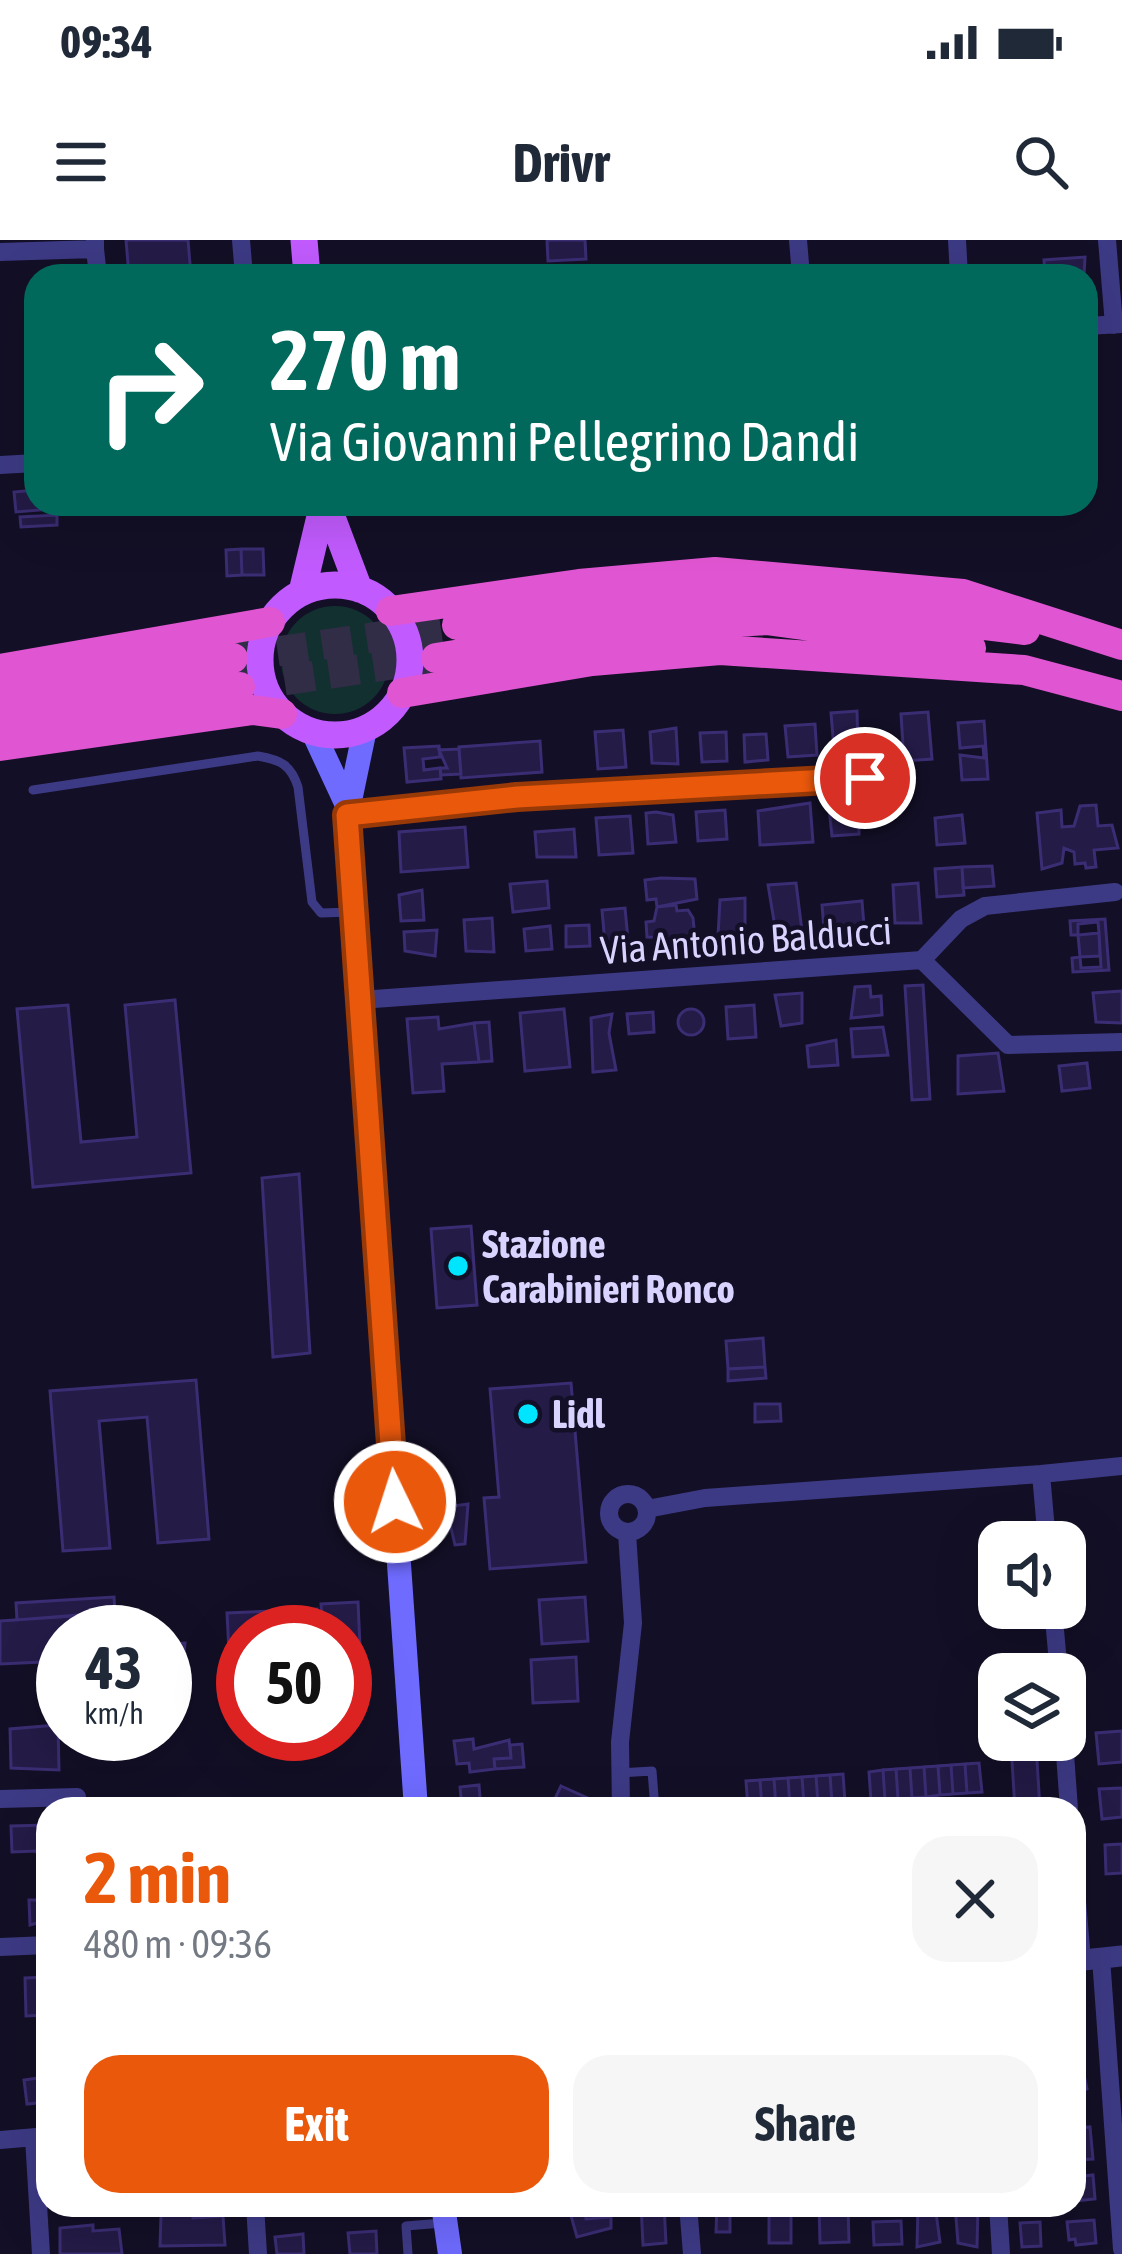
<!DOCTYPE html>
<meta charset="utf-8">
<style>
:root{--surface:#fff;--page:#f6f6f7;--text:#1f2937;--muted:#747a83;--accent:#ea580c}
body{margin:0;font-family:"Asap Condensed",sans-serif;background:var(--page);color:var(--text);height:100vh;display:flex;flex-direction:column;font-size:45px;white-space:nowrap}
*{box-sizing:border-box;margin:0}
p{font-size:39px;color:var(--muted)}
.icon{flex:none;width:66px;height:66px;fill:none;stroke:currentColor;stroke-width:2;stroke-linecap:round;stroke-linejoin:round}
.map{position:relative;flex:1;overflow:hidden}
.side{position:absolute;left:36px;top:1557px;width:1050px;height:420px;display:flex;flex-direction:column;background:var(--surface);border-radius:36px;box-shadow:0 12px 48px #0002}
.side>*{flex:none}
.hud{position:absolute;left:24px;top:24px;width:1074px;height:252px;border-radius:36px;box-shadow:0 12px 48px #0002;background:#00695c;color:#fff;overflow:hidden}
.fabs{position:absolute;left:978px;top:1281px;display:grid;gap:24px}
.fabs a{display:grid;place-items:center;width:108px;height:108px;border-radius:24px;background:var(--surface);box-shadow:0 12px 48px #0002;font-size:60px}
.speed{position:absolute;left:36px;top:1365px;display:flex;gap:24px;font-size:60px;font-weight:700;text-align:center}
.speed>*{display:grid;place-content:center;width:156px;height:156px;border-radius:50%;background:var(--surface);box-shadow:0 12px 48px #0002;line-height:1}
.speed small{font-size:30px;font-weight:400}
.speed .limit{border:18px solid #d22;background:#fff;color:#111}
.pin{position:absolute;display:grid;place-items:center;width:102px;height:102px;color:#fff;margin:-51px;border:6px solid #fff;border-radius:50%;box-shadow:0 3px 12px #0007}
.me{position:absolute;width:132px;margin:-66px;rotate:356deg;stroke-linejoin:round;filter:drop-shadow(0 0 9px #0008)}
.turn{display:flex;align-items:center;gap:42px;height:252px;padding:0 48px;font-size:54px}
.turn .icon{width:156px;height:156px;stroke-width:2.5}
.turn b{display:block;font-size:84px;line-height:102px}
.round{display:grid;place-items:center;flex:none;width:126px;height:126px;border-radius:36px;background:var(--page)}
.head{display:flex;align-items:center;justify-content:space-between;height:204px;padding:0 48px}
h1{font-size:72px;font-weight:700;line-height:90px;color:var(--accent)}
.action{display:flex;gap:24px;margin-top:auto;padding:24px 48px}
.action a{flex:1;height:138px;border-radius:36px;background:var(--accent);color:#fff;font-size:48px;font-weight:700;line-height:138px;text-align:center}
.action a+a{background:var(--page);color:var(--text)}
.status{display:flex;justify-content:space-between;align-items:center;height:84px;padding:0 60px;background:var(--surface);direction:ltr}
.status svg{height:33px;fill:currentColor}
header{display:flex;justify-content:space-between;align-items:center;height:156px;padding:0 48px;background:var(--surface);font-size:54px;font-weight:700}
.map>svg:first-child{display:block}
.green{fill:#12302f}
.building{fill:#241b47;stroke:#3b2d73;stroke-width:3}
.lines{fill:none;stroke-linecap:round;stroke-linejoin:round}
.trunk-tunnel{stroke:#312d47;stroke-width:30;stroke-dasharray:30 15;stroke-linecap:butt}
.service{stroke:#3d3a85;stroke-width:9}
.minor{stroke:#3d3a85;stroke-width:18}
.tertiary{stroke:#3d3a85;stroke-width:21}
.secondary{stroke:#6f6bff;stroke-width:24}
.primary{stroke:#c25bff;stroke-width:27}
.trunk{stroke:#e055d1;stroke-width:30}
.route-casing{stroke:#983908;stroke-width:30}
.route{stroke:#ea580c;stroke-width:21}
.poi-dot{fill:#00e5ff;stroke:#130f26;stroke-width:4.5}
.labels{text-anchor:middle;stroke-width:9;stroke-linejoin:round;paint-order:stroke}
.street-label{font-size:39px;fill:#d9d4ff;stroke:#130f26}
.poi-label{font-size:39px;font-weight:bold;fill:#d9d4ff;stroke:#130f26;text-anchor:start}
</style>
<div class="status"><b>09:34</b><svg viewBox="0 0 49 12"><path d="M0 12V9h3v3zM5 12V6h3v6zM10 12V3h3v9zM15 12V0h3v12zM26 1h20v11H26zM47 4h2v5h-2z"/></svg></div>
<header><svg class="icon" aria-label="menu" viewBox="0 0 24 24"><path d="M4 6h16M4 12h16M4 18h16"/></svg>Drivr<svg class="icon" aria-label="search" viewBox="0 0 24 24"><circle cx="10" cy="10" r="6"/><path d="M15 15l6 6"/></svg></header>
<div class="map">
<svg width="1122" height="2014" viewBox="0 0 1122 2014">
<rect width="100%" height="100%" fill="#130f26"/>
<path class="green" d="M281 420a54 54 0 1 1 108 0a54 54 0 1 1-108 0Z"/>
<path class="building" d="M126 0H188L191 36H129Z
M547 0H585L586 19 548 21Z
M1085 17 1084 36H1045L1044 20Z
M36 250V264H52L53 269 16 272 14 252Z
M57 275V285L21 287 20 277Z
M241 309H263L264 335H242Z
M241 309 242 335 227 336 226 310Z
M857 471 858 508 834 509 831 473Z
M928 472 932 519 904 521 901 474Z
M984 481 988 539 962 540 960 515 984 518 983 506 960 508 958 483Z
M815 484 817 515 788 517 785 486Z
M676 488 678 524 652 523 650 492Z
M623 490 626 527 598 529 595 492Z
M726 492 727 521 702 522 700 493Z
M766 494 768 520 745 522 744 495Z
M540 501 542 532 461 538 459 507Z
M439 506 440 517 423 519 424 530 440 528 441 539 407 542 404 508Z
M459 509 461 534 441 535 440 528H447L439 510Z
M846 559 859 562V594L832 596 828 560Z
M810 563 813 602 760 605 758 571Z
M1096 565 1098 586 1112 585 1118 608 1094 610 1096 627 1086 628 1085 623 1075 624 1074 612 1064 608 1062 623 1042 629 1037 573 1061 570 1062 587 1074 586 1080 566Z
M725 570 727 599 698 601 696 572Z
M656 572 673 575 676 602 648 604 646 573Z
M962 575 965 603 937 605 935 578Z
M630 576 633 613 599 615 596 578Z
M465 587 468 627 401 632 399 592Z
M574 589 576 617H537L535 592Z
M992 626 994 646 963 648 962 627Z
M962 627 964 655 937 657 935 629Z
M661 638 695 639 697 659 657 667 656 659 647 660 645 640Z
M547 641 549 668 513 672 510 644Z
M796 643 802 691 776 693 768 645Z
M918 643 921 683H895L893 645Z
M422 650 424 680 401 681 399 655Z
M745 658V693L718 696 720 660Z
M862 661 864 686 824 689 822 665Z
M676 665 677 671 688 670 693 678 695 698 647 697 646 682 654 681 657 667Z
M625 668 628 699 605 704 602 670Z
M492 678 494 712 466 711 464 680Z
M1105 679 1109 730 1073 732 1072 718 1080 717 1081 728 1101 727 1099 693 1098 682 1078 684V695H1071L1070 681Z
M589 685 590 706 566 707V686Z
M550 686 552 709 526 711 524 689Z
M437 690 435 716 405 711 404 692Z
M1099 693 1100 716 1080 717 1078 695Z
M923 745 930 859 912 860 905 746Z
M870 746 871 757 881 756 882 775 851 778 855 747Z
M1122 751V783L1096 782 1093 753Z
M802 753V783L781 786 775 755Z
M175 760 191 933 33 947 17 769 68 765 81 902 137 897 125 765Z
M754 765 756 797 728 799 726 767Z
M678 782a13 13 0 1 1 26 0a13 13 0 1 1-26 0Z
M564 769 570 827 525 831 520 773Z
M653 772 654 792 629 794 627 774Z
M612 774 609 793 616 830 593 832 591 778Z
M438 777 439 789 474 783 479 822 442 824 444 851 413 853 407 779Z
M489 782 492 821 479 822 474 783Z
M883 787 888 815 853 817 851 789Z
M836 800 838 825 809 827 807 806Z
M998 813 1004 851 958 854V816Z
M1087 823 1090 848 1062 851 1059 826Z
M299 934 310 1113 273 1117 262 938Z
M471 986 477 1065 437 1068 431 989Z
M763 1098 765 1127 728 1129 726 1101Z
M765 1127 766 1138 728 1141V1129Z
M196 1140 209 1299 158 1303 147 1177 99 1181 110 1308 63 1311 50 1151Z
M571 1143 586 1322 490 1329 484 1258 499 1257 490 1149Z
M755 1164H780L781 1181 755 1182Z
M468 1264 465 1304 455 1305 446 1267Z
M114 1357 115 1372 17 1380 16 1363Z
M585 1357 588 1401 542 1404 539 1360Z
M358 1362 362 1451 345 1452V1392H323L321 1364Z
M317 1369 319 1392H243V1450L231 1451 227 1373Z
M73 1376 74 1392H63V1421L0 1424V1381Z
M185 1403 180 1457H165L166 1404Z
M576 1417 578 1461 533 1463 531 1420Z
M58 1485 59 1530 11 1528 10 1489Z
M1122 1491V1522L1099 1524 1096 1493Z
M473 1499 474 1509 509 1500 511 1518 494 1519 495 1529 470 1532 469 1523 457 1524 454 1501Z
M522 1504 524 1527 495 1529 494 1519 511 1518 510 1505Z
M1036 1504 1040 1569H1015L1011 1505Z
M979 1523 982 1552 967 1553 965 1524Z
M965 1524 967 1553 953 1554 951 1525Z
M951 1525 953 1554 940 1555 938 1526Z
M938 1526 940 1555 926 1557 924 1527Z
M924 1527 926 1557 912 1558 910 1528Z
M910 1528 912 1558 898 1559 896 1529Z
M896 1529 898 1559 885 1560 883 1530Z
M883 1530 885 1560 871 1561 869 1532Z
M843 1534 845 1562 832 1563 830 1535Z
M830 1535 832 1563 818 1564 816 1536Z
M816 1536 818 1564 804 1565 802 1537Z
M802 1537 804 1565 790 1566 788 1538Z
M788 1538 790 1566 776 1567 774 1539Z
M774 1539 776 1567 762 1568 760 1540Z
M760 1540 762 1568 748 1569 746 1541Z
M479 1545 481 1569H462L460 1547Z
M561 1546 592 1560 587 1569H550Z
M1122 1548V1577L1102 1579 1099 1549Z
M48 1585V1620H38L37 1611 12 1612 11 1586Z
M1122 1604V1633L1106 1634 1105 1605Z
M29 1660H48V1680L30 1685Z
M48 1737V1775L26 1776 25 1738Z
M1081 1821 1087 1849 1074 1855V1822Z
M45 1837 48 1862 27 1864 24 1840Z
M1090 1887 1093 1919 1074 1920 1079 1888Z
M1093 1935 1095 1959 1074 1961V1937Z
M641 1965H664L666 2003 643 2005Z
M717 1965H730V1992H716Z
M769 1965H791V2003H769Z
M819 1965 848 1966 849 2002 820 2003Z
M935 1965 940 2002 917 2007 918 1966Z
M955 1965H978L977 2007 958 2003Z
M585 1968 586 1979 611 1977V1988L577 1997 569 1969Z
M192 1973 193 1978 223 1976 225 2005 160 2006 161 1975Z
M1094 1980 1096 2003 1076 2005 1075 1999 1069 2000 1067 1982Z
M901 1981 902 2004 874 2005 873 1982Z
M1040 1982 1041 2006 1022 2007 1020 1983Z
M93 1985V1991L119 1989 122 2014H60V1988Z
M376 1991 377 2014H350L348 1993Z
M303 1994 304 2014H277L275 1997Z"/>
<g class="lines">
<path class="trunk-tunnel" d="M233 418 457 385
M240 447 436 418"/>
<path class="service" d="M33 550 258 516C281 520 291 525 298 547L312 662 321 673 352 672
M619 1533 652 1531 655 1569
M408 2014 406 1986 442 1983"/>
<path class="minor" d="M241 0 244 36
M798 0 801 36
M957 0 959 36
M1107 0 1114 85
M95 9 98 36
M0 12 95 9V0
M1086 86 1122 84
M0 225 36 223
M347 575 517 557 865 538
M922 720 1008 805 1122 802
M360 760 922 720 961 679 985 666 1115 652
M1041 1234 1122 1226
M609 1273a19 19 0 1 1 38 0a19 19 0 1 1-38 0Z
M647 1269 705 1258 1041 1234 1047 1302
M1053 1368 1059 1434
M1064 1500 1069 1569
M0 1559 77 1557 78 1569
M621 1569 620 1502 633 1383 627 1293
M1074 1626 1082 1720
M0 1707 48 1705
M1101 1718 1122 2009
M34 1898 41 2014
M0 1900 48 1896
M255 1965 258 2014
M688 1965 692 2014
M998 1965 1001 2014"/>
<path class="tertiary" d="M1074 1721 1122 1716"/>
<path class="secondary" d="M365 489 347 575 416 1569
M313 492 347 565
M443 1965 450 2014"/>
<path class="primary" d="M304 0 307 36
M327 264 359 349
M260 420a75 75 0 1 1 150 0a75 75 0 1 1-150 0Z
M302 352 323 264"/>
<path class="trunk" d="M391 371 579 344 715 332 963 354 1122 405
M457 385 640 363 789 361 1025 390
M436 418 613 390 766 380 971 408
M0 429 270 382
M0 453 233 418
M402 453 592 421 720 410 1024 430 1122 456
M0 481 240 447
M0 506 253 470 282 474"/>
</g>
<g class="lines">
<g class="route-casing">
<path id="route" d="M395 1262 347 575 517 557 865 538"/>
</g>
<use href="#route" class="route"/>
</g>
<g class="poi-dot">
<circle cx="458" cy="1026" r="12"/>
<circle cx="528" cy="1174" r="12"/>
</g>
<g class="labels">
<g class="street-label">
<text transform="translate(746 700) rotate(-4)" y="14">Via Antonio Balducci</text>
</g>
<g class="poi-label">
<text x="482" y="1018">Stazione<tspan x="482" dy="45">Carabinieri Ronco</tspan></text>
<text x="552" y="1188">Lidl</text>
</g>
</g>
</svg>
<div class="fabs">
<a><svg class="icon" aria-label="sound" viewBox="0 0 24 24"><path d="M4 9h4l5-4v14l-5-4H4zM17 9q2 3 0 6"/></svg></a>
<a><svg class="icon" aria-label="layers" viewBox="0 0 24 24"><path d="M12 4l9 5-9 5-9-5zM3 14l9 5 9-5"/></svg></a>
</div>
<div class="speed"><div>43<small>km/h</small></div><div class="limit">50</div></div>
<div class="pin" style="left:865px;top:538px;background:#d93025"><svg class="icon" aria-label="arrive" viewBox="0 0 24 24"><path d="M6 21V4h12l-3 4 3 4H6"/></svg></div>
<svg class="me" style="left:395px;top:1262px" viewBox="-20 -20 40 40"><circle r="17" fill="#ea580c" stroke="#fff" stroke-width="3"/><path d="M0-11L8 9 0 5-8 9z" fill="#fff"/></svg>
<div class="hud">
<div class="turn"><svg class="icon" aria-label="right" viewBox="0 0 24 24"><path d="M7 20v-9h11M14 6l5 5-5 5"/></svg><div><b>270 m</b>Via Giovanni Pellegrino Dandi</div></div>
</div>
<section class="side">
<div class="head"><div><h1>2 min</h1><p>480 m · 09:36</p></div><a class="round"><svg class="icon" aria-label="close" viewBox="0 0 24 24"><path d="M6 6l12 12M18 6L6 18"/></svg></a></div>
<div class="action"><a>Exit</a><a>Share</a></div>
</section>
</div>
